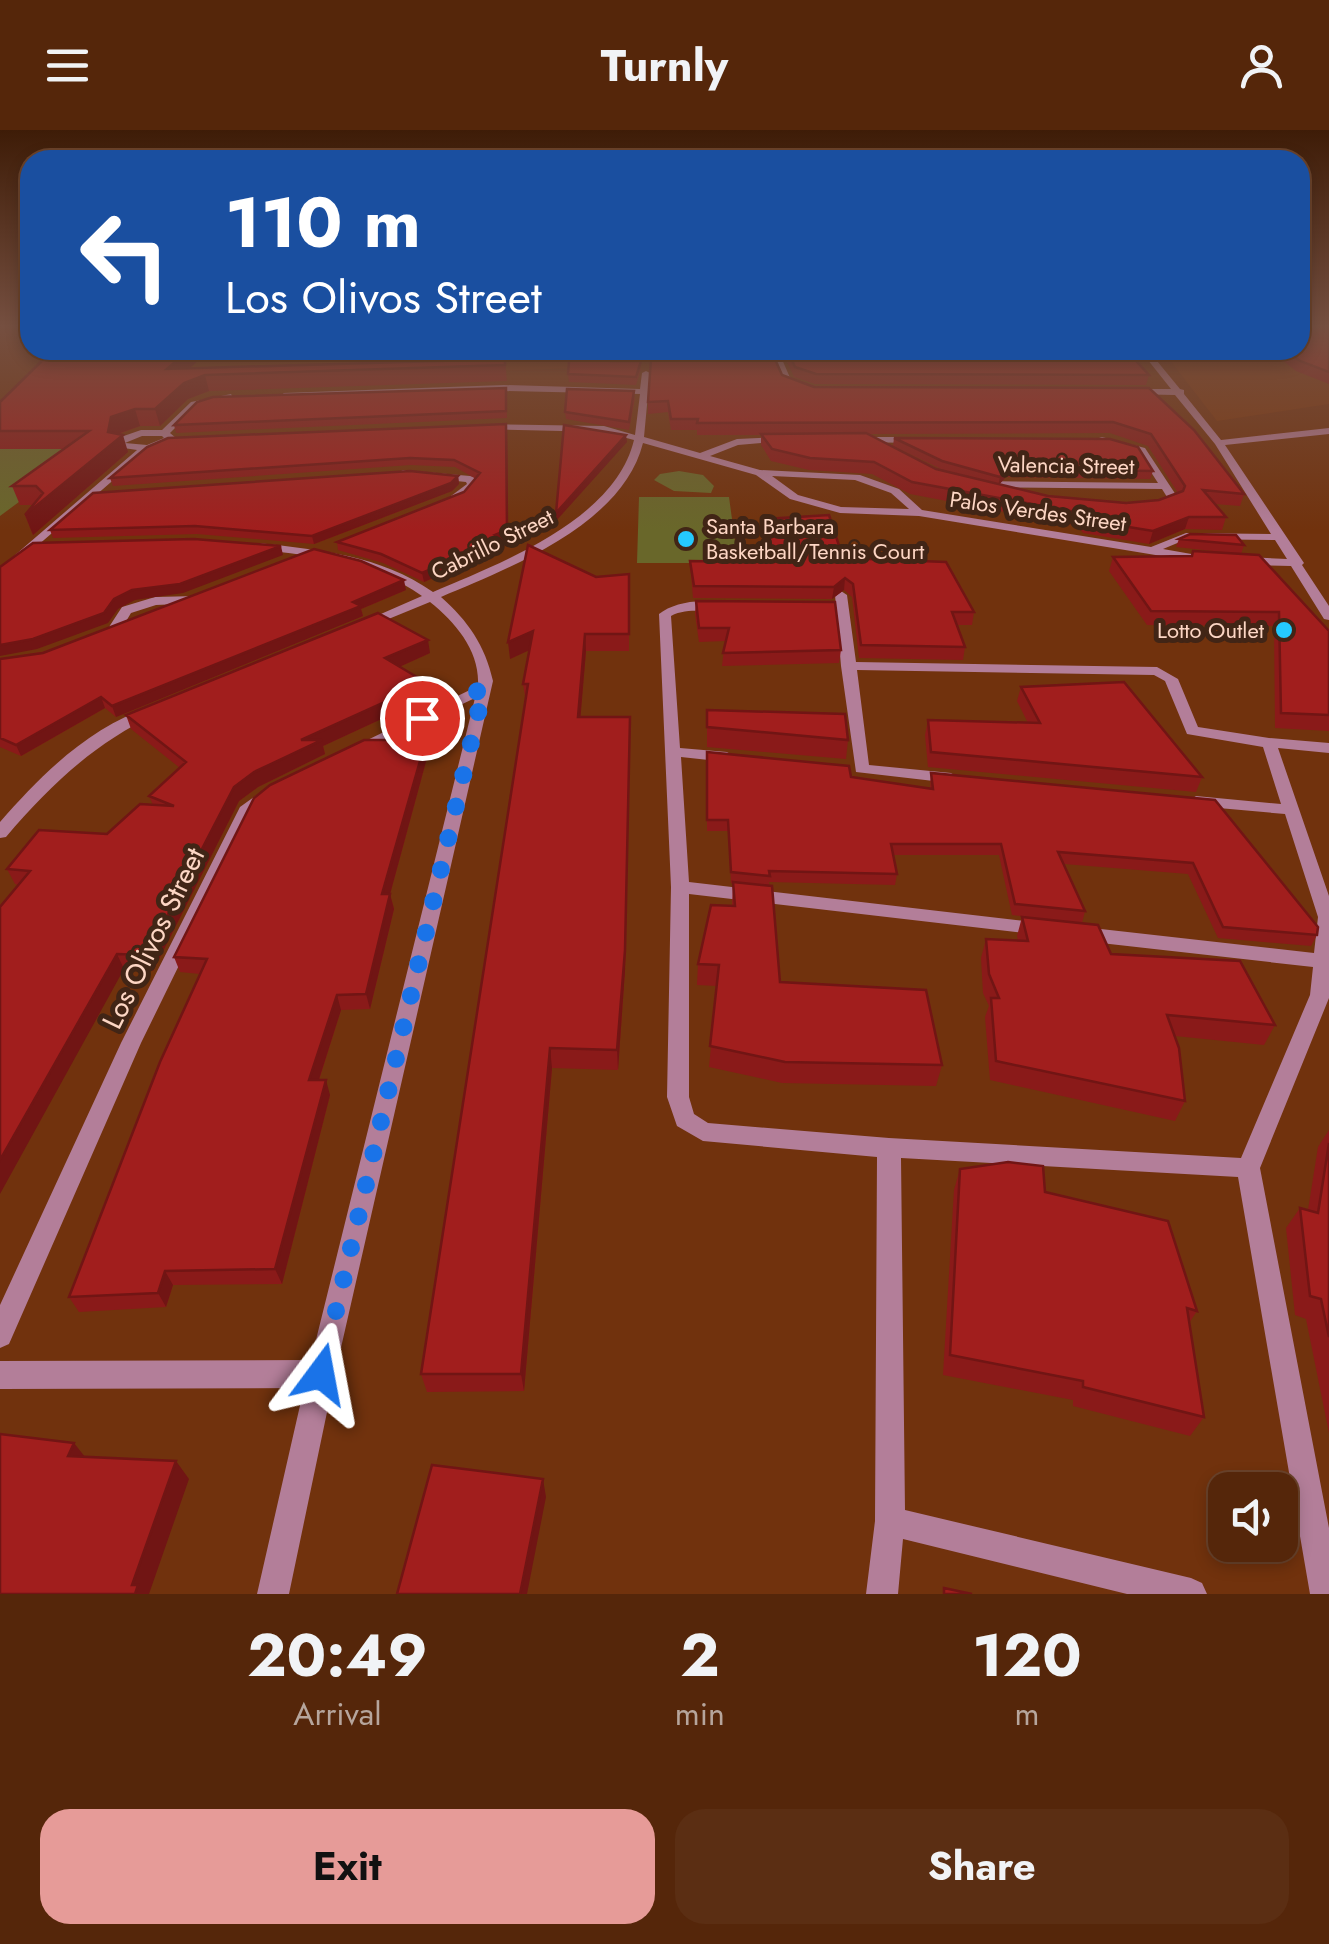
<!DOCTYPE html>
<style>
:root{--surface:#55260a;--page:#5b2e13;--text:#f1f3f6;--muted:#b6a59c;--line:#6b432b;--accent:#e69b98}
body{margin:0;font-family:Jost,sans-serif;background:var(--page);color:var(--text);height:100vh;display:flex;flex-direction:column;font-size:38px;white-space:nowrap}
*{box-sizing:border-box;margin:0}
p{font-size:32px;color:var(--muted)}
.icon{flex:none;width:55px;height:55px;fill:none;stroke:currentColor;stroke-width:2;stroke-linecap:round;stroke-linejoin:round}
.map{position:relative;height:1464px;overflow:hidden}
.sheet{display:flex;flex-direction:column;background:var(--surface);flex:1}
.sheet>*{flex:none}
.guide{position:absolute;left:20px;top:20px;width:1290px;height:210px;border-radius:30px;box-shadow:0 5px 15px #0003,0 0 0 2px var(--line);background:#1a4fa0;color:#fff;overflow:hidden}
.controls{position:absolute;left:1208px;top:1342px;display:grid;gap:20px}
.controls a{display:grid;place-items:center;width:90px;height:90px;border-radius:20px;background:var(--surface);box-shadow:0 5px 15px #0003,0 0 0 2px var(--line);font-size:50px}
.pin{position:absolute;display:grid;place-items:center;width:85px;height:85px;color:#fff;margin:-42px;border:5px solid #fff;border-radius:50%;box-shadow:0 2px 10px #0007}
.me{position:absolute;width:110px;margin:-55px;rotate:13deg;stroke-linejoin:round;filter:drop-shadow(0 0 8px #0008)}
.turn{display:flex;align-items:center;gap:35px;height:210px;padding:0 40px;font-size:45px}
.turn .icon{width:130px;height:130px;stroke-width:2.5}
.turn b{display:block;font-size:70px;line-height:85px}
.eta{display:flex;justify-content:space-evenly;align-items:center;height:170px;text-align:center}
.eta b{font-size:60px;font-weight:700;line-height:70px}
.button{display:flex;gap:20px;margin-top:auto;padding:20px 40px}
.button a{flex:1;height:115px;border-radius:30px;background:var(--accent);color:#111;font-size:40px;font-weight:700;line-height:115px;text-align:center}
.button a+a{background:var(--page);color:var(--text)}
header{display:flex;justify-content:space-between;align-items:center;height:130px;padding:0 40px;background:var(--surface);font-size:45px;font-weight:700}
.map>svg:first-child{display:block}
.built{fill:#7d370b}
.green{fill:#69672a}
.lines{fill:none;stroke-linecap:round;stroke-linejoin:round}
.minor{fill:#b37e99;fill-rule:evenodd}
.wall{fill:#8a1a19;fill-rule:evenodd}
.shaded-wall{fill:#711514}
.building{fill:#a11e1d;stroke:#711514;stroke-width:2.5}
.route{stroke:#1a73e8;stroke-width:18;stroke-dasharray:0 32.4}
.poi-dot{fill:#25c9fe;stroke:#412516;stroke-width:4}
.labels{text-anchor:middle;stroke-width:10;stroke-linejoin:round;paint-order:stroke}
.far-street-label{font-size:22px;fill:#fdd6c4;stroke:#412516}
.far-poi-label{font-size:22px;fill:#fdd6c4;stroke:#412516;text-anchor:start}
.street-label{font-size:28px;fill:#fdd6c4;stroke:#412516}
</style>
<header><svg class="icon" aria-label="menu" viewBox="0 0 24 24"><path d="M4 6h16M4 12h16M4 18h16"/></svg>Turnly<svg class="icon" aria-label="person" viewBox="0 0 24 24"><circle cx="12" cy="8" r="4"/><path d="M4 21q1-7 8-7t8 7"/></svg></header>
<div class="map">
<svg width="1329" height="1464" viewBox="0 0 1329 1464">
<rect width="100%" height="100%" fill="#71320d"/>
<path class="built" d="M1329 200V274L1217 291 1162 220H1300Z
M194 220H579V238L155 253Z"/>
<path class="green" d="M0 315 92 318 0 386Z
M679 341 703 345 714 356 711 363 674 361 654 350 660 344Z
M639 367H729L738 433H637Z"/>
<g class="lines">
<path class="minor" d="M770 220H778L791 250 804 256V260L784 253Z
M1140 220H1148L1180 259 1184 260V264L1221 310 1329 298V304L1225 315 1304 433 1302 435 1329 476V490L1324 489 1291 436 1246 435 1240 431 1246 427 1287 429 1275 410 1187 409 1163 419 1214 428 1216 430 1210 434 919 386 840 383 790 369 756 345 643 313C623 394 510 438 441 467 468 491 485 515 493 551L335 1244 289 1464H257L304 1258 0 1259V1231L311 1230 475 568 360 623 355 625 347 620 478 556C480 521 456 493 430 472L369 497 364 498 358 494 422 466C373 431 316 427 258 419L252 416 258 413C320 420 380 425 433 462 501 433 615 390 634 310L604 302 482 299 479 298V294L604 296 635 305 640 264 504 261 286 268 283 263 504 255 640 259 642 243 646 241 650 243 644 307 700 323 737 309 784 307V311L738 315 710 326 760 340 860 345 899 359 922 380 1151 417 1186 403 1271 404 1215 314 1175 265 1128 264 1131 259H1171ZM772 346 855 350 891 363 909 379 841 377 798 365Z
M231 264 234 269 197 276 170 303 176 308 174 310 147 321 0 448V438L137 320 117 317 118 308 141 300H162L191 272ZM142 306H162L164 308 147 315 125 313Z
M857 307H916L921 310 916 313 854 312V308Z
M1102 307 1145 318 1178 368 1177 370 1156 380 1151 377 1152 375 1167 367 1162 359 976 357 971 354 976 351 1158 353 1138 322 1099 312V308Z
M403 340 470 346 474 347 477 355 456 369 451 366 467 354 466 352 399 345 398 343Z
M841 461 847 465 856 532 1157 537 1178 549 1198 597 1269 608 1329 613V623L1278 618 1329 766V868L1260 1038 1329 1398V1464H1310L1238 1047 901 1028 905 1380 1191 1448 1202 1453 1207 1464H1127L903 1409 898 1464H866L875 1391 877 1027 703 1011 677 996 667 967 671 757 659 484C675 471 708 467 726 476 710 485 689 476 671 486L680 618 727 622 735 627 727 632 681 627 689 752 1042 793 1049 794 1051 799 1049 804 1042 805 689 764V967L694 984 708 993 889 1008 1241 1028 1310 865 1313 837 1083 811 1076 809 1074 804 1076 799 1083 797 1314 823 1318 787 1285 684 1196 676 1188 671 1196 666 1281 674 1263 617 1187 604 1165 551 1154 545 857 540 869 635 951 643 959 648 951 653 856 642 841 536 835 465Z
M197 466 203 470 201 473 156 475 131 483 119 503 114 504 107 500 122 477 155 467Z
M151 577 158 581 156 584C95 613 50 655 6 707L0 708V692C41 645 90 596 151 577Z
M268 657 276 662 255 680 141 913 9 1214 0 1218V1175L121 913 240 677Z"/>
</g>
<path class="wall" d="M1329 195V254L1296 241 1269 220H1300Z
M53 220H210L190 238 505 229 507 251 209 261 188 269 160 296H140L119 304 128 322 33 405 25 385 33 375H20L12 356 64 319H0V272Z
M704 220H771L782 245 814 257 1149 258 1244 364 1240 376 1215 374 1226 387 1222 400 1185 399 1149 414 1083 403 1078 396 910 364 872 344 809 340 771 331 761 315V305H697V300H671L668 282 648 284V272L710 229ZM1110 303 1148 316 1178 363 1159 370 1126 373 1048 366 999 354 1006 347 1150 349 1153 341 894 308 893 316 941 339 959 345 936 339 867 304Z
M782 220H1126L1149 245 1146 255 815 254 794 247Z
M611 231 641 239 636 255 569 252 568 244Z
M506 258 507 288 176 303 174 295Z
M635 268 629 300 566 289 565 282Z
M507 302 508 409 502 411 503 417 424 452 383 433 338 420 337 412 464 362 476 349 455 337 411 335 113 356 110 348Z
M458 346 459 354 452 361 314 414 197 404 53 408 50 400Z
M765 389 843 428 974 482 972 495H957L965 517 963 530 859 528 852 467 844 460 832 469 693 468 690 431 771 432 764 401Z
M1179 409 1244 415 1241 424 1176 417Z
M1191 426 1329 501V601L1275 598 1274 496 1147 495 1109 441 1113 427Z
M629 444V521H586L580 587H630L625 840 618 940 552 938 524 1261 427 1262 421 1244 526 572 523 554 529 520 510 529Z
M406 460 361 479 363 486 116 587 105 578 21 626 0 617V529Z
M696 471 841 520 839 533 722 536 725 511 699 512 695 484Z
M430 523 399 537 429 567 323 616 325 624 258 657 239 671 153 841 124 839 18 755 15 754 7 739 107 704 153 675 149 666 180 638 131 599 126 585Z
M1021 557 1202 647 1196 662 928 637 925 605 928 590 1028 593 1017 571Z
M707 580 848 610 846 629 707 617Z
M426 610 428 624 390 764 394 779 370 879 341 880 319 950 330 965 282 1154 173 1155 166 1177 79 1182 69 1167 200 844 180 842 174 827Z
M707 622 930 659 931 643 1215 670 1317 805 1311 816 1218 808 1188 744 1064 734 1085 781 1082 793 1012 785 999 725H893L897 744 895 755 769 752 780 852 942 935 936 956 782 953 709 937 717 856 697 855 698 834 732 776 733 753H731L728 701H707Z
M1022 787 1111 824 1275 895 1264 915 1175 906 1185 971 1175 991 990 950 985 887 989 876 983 863 981 828 986 809 1018 811 1017 806Z
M1329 1000V1303L1306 1189 1295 1185 1286 1098 1300 1078 1308 1080 1318 1017Z
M960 1039 1045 1062 1197 1181 1189 1193 1204 1287 1190 1306 1073 1276V1270L943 1245 954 1060Z"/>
<path class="shaded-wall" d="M189 220H210L171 255 167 239Z
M205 245 209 261 188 269 160 296 155 279 184 253Z
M135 279 140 296 117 304 123 305 128 322 33 405 25 385 111 287Z
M507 302 508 409 502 411 503 417 424 452 422 443Z
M626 305 627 312 556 391V383Z
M1008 339 1006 347 998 356 1000 347Z
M458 346 459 354 452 361 314 414 312 406Z
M1189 387 1185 399 1149 414 1153 401Z
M281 416 283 425 183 463 135 470 118 479 108 493 37 519 0 526V515L114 469 132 460Z
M845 448 844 460 832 469 834 457Z
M404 450 406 460 361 479 363 486 116 587 112 576Z
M533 501 534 518 510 529 508 512Z
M585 504 586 521 579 605 578 587Z
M428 510 430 523 388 542 385 528Z
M427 553 429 567 323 616 325 624 258 657 239 671 153 841 147 825 234 657 301 610Z
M101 567 105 578 21 626 16 615Z
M630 587 625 840 618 940 617 920Z
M426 610 428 624 386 779 382 764Z
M390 764 394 779 370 879 366 864Z
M117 824 124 839 0 1064V1030Z
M337 865 341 880 314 965 309 950Z
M550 918 552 938 524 1261 521 1244Z
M326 950 330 965 282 1154 275 1139Z
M165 1141 173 1155 166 1177 158 1163Z
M74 1313 89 1332 68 1326Z
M176 1331 189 1349 149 1464H135L132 1455Z
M543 1349 546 1367 527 1464H520Z"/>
<path class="building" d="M1300 195H1329V242L1300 231 1285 220H1300Z
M53 220H189L167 239 505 229V235L205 245 184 253 155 279H135L111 287 108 302 123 305 25 385 43 363 36 356H12L89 301H0V272Z
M570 220H611V231H641L636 247 568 244Z
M711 220H771L782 245 814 257 1149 258 1194 300 1244 364 1203 360 1226 387H1189L1153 401 1086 390 1081 383 912 352 874 332 810 328 772 319 761 304 866 303 936 339 1048 366 1126 373 1159 370 1183 361 1185 356 1151 304 1113 292 697 293 698 289H671L668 271 648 272 651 229H717Z
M787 220H1126L1149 245 816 244 795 237Z
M506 258V281L174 295 197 272 213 267Z
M567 259 634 261 629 292 565 282Z
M506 294 507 400 495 405 502 409 422 443 381 424 337 412 464 362 480 343 454 330 410 328 110 348 147 317 168 308Z
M564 295 626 305 556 383Z
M894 308 1110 309 1138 317 1153 341 1008 339 1000 347 942 331Z
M410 341 458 346 451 353 312 406 195 396 50 400 93 363Z
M829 385 843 428 946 432 974 482H952L965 517 861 515 853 454 845 448 834 457 694 456 690 431 774 432 765 389Z
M1190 404 1236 405 1244 415 1179 409Z
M194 409 281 416 180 454 132 460 114 469 104 483 33 509 0 515V437L33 413Z
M528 415 596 447 629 444V504H585L578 587H630L625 820 617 920 550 918 521 1244H421L528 554H523L533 501 508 512Z
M314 419 361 431 404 450 353 472 361 476 112 576 101 567 16 615 0 608V529L43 523Z
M1193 421 1259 425 1329 501V585L1281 583 1279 482 1151 481 1113 427 1192 426Z
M696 471 835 472 841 520 723 523 729 498H699Z
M378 483 428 510 385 528 427 553 301 610H322L254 642 234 657 147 825 117 824 0 1030V777L30 741 7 739 39 700 107 704 140 674 174 676 149 666 186 632 126 585Z
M1124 552 1202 647 931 622 928 590 1040 593 1021 557Z
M707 580 845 584 848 610 707 597Z
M364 610H426L382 764H390L366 864 337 865 309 950H326L275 1139 165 1141 158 1163 69 1167 160 932 207 829 174 827 254 668 270 655Z
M707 622 849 636 851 647 933 659 931 643 1215 670 1318 797 1317 805 1223 797 1193 733 1058 722 1085 781 1015 774 1001 714H891L897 744 769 741 770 746 731 742 728 690H707Z
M733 752 772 756 780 852 926 860 942 935 785 932 710 916 719 835 698 834 711 775 735 776Z
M1022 787 1098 795 1111 824 1240 831 1275 895 1167 885 1179 918 1185 971 996 931 991 868H999L989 844 986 809 1028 811Z
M1329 1013V1207L1321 1169 1310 1166 1300 1078 1318 1083Z
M1008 1032 1043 1036 1045 1062 1168 1091 1197 1181 1187 1178 1204 1287 1083 1257V1251L950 1225 960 1039Z
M0 1304 74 1313 68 1326 176 1331 132 1455H138L135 1464H0Z
M432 1335 543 1349 520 1464H397Z
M944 1458 972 1464H944Z"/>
<linearGradient id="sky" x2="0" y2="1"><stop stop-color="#3e1c07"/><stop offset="0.49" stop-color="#754f40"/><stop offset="1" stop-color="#754f40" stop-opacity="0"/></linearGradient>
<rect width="1329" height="400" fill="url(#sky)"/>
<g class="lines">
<path class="route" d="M321 1244 484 558 422 588"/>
</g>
<g class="poi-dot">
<circle cx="686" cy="409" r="10"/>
<circle cx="1284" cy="500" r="10"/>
</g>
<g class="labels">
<g class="far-street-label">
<text transform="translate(1066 335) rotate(1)" y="8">Valencia Street</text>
<text transform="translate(1038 381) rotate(8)" y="8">Palos Verdes Street</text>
<text transform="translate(492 414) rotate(-26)" y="8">Cabrillo Street</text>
</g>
<g class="far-poi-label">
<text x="706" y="404">Santa Barbara<tspan x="706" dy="25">Basketball/Tennis Court</tspan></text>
<text x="1264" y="508" text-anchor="end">Lotto Outlet</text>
</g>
<g class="street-label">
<text transform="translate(153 808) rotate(-64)" y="10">Los Olivos Street</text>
</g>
</g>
</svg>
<div class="controls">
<a><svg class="icon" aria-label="sound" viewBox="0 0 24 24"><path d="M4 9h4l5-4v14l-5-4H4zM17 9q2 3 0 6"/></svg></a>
</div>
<div class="pin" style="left:422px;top:588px;background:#d93025"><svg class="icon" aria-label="arrive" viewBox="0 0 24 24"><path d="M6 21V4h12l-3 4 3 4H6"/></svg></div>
<svg class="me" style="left:321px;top:1244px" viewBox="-20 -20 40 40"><path d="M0-17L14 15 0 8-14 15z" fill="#1a73e8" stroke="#fff" stroke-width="4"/></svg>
<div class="guide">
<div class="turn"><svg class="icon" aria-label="left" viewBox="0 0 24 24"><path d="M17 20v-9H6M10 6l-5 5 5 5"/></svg><div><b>110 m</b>Los Olivos Street</div></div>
</div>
</div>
<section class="sheet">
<div class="eta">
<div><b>20:49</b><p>Arrival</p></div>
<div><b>2</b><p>min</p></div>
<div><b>120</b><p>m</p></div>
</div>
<div class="button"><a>Exit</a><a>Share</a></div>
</section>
